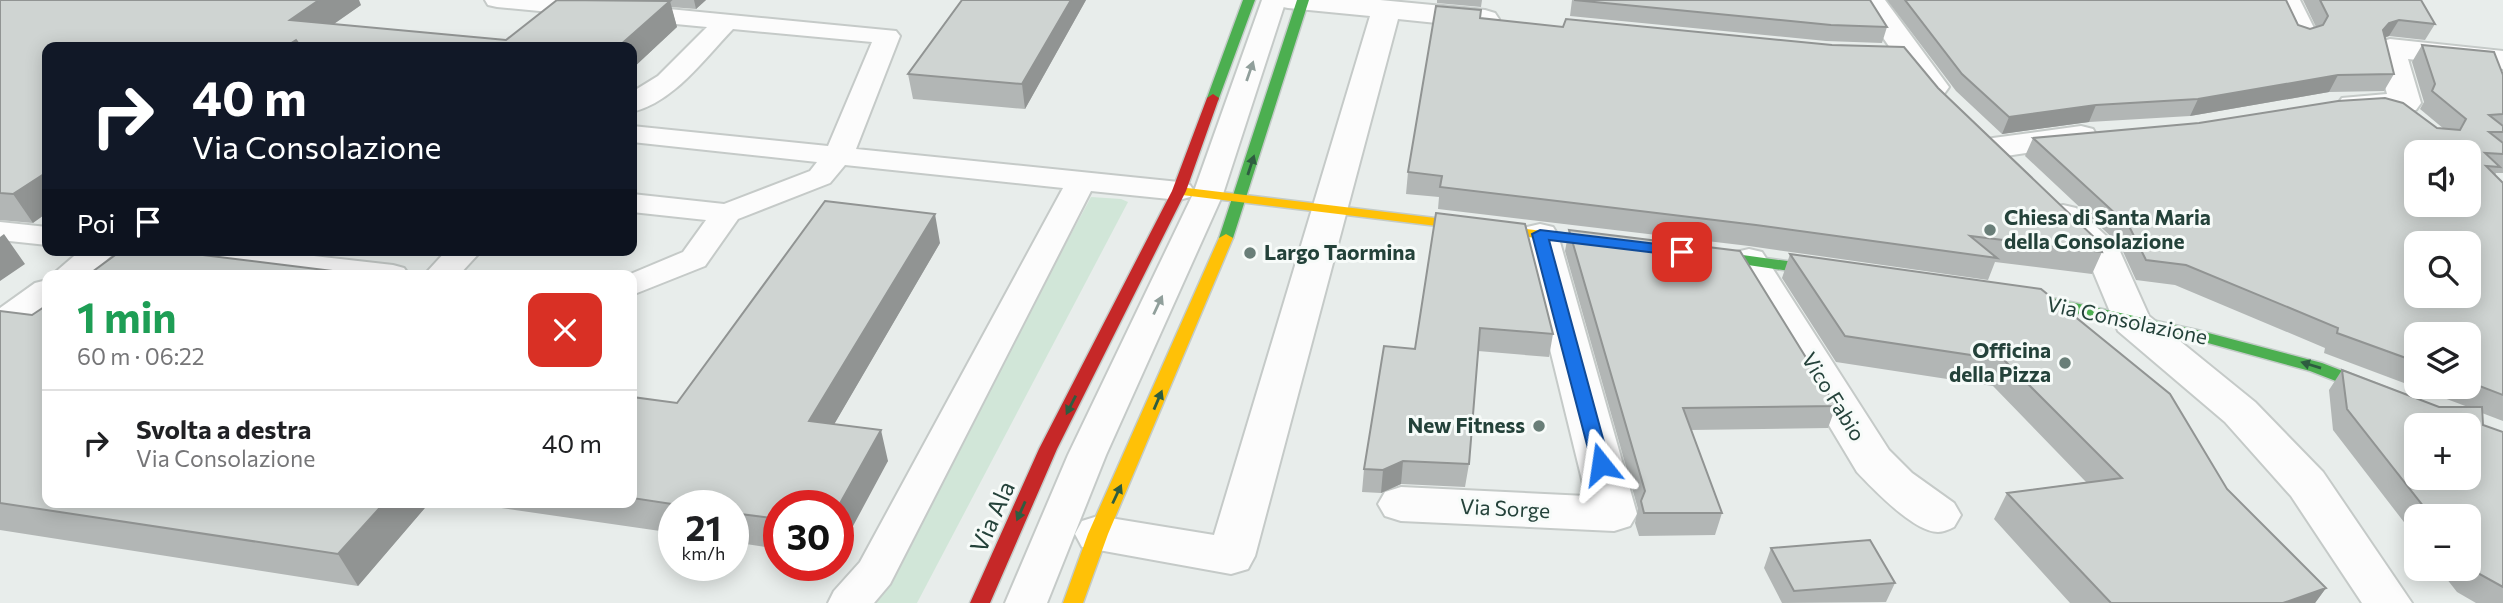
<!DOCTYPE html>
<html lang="it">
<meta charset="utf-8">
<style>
:root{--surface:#fff;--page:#f2f2f2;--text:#202124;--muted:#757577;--line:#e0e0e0}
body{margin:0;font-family:Commissioner,sans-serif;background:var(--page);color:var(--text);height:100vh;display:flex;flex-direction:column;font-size:26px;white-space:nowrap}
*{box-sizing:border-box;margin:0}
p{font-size:23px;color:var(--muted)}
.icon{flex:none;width:38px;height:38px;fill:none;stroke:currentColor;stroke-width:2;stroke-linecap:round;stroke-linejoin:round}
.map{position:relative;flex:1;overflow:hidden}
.sheet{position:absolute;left:42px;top:270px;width:595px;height:238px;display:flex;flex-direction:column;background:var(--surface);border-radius:14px;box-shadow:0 4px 18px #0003}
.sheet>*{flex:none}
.top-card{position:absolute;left:42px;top:42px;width:595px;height:214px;border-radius:14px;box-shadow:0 4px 18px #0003;background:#111827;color:#fff;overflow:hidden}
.controls{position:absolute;left:2404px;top:140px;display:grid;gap:14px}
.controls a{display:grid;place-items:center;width:77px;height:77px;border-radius:14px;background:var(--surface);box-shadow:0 4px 18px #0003;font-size:35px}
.speed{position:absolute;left:658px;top:490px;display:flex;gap:14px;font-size:35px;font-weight:700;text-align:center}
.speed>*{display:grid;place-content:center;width:91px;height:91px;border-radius:50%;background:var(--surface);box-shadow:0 4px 18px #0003;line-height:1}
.speed small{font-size:18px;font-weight:400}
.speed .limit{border:10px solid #d22;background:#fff;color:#111}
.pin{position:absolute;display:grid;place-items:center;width:60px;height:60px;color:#fff;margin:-30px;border-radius:14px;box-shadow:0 4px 10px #0006}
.me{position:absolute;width:77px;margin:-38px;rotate:345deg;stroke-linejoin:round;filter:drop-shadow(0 0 5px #0008)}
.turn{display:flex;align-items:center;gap:24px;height:147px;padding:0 35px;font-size:32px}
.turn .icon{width:91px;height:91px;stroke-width:2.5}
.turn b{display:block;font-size:49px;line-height:60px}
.then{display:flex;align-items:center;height:66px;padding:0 35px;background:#0003;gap:14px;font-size:26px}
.round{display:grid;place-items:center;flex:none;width:74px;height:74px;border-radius:14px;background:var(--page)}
.overview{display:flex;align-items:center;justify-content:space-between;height:119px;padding:0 35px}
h1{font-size:42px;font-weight:700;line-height:52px;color:#1e9e55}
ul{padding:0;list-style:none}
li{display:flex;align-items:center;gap:21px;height:105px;padding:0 35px;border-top:2px solid var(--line)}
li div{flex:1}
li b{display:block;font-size:26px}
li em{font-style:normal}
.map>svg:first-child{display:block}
.green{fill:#d1e6d8}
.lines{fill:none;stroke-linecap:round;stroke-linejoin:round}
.lane-casing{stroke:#c5cac8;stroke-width:4}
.street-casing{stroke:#c5cac8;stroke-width:4}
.fast-casing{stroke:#c3cbc8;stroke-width:3}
.slow-casing{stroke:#c3cbc8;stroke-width:3}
.jam-casing{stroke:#c3cbc8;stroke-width:3}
.lane{fill:#fcfcfc;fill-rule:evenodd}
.street{fill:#fcfcfc;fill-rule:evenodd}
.fast{fill:#4caf50;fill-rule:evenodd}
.slow{fill:#ffc107;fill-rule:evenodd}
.jam{fill:#c62828;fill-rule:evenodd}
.wall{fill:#b2b6b5;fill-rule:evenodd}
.shaded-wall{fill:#919493}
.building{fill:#cfd4d2;stroke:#919493;stroke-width:2;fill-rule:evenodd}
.oneway{fill:#909f9b}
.oneway2{fill:#2e5d40}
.route{fill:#1a73e8;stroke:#114b97;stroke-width:2}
.poi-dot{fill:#697e78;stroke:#f7fbf9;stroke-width:2.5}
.labels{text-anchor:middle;stroke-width:6;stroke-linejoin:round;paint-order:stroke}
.poi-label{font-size:21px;font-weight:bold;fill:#24423a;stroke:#f7fbf9;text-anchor:start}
.street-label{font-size:21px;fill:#24423a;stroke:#f7fbf9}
.near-street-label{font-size:24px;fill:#24423a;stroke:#f7fbf9}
</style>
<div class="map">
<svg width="2503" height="603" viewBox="0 0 2503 603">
<rect width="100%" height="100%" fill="#e8edeb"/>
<path class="green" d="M1091 197 1121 199 1128 202 917 603H872Z"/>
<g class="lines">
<g class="lane-casing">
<path id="lane" d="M485 0H576L896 31 900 36 856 149 1179 182 1190 185 1194 191 1190 197 1179 200 1091 191 890 584 874 603H828L834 591 860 562 1063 188 845 165 830 183 738 219 705 266 632 295V275H628L683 252 706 220 632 212V194L724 204 810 171 817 162 632 142V126L828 146 872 42 733 29C704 59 674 102 632 112V92L658 76 707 27 497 7 488 5Z
M1262 0H1286L1223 194 1106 455 1047 603H1005L1068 455 1193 194Z
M0 222 47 227V245L0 240Z
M81 250H118L89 275H52Z
M158 250H261L393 265 404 268 409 275H305L174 260 163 257Z
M447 250H482L459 275H424Z
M47 280V306L12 332 0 335V308L35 283Z"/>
</g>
<g class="street-casing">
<path id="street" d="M1274 0H1380L1485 10 1495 13 1499 19 1495 25 1485 28 1398 19 1255 556 1248 569 1231 574 1082 547 1075 534 1082 521 1098 516 1214 535 1370 16 1288 8 1278 6Z
M1857 0H1885L1949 87 1944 94 1933 96 1922 94Z
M2272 0H2300L2317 34 2312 40 2302 43 2292 40Z
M2390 39 2503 51V69L2408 59 2421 103 2416 110 2353 115 2342 112 2337 105 2342 98 2387 94 2375 48 2380 42Z
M2081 126 2093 129 2097 136 2093 143 1993 158 1981 155 1976 148 1981 141 1993 138Z
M2063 205 2076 208 2118 247 2149 316 2255 402 2323 472 2412 603H2362L2291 496 2225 422 2118 331 2088 259 2045 216 2050 208Z
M1540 224 1553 227 1558 235 1637 514 1630 526 1614 531 1401 521 1385 516 1378 504 1385 492 1401 487 1586 496 1522 235 1527 227Z
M1749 249 1762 252 1889 450 1912 473 1954 503 1961 515 1954 527C1950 529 1943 532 1938 532 1914 532 1873 489 1857 472L1730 260 1736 252Z"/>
</g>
<g class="fast-casing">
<path id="fast" d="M1243 0H1255L1219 98 1218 101H1208L1207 98Z
M1297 0H1309L1233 238 1226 242 1221 241 1219 238Z
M1692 248 1837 268 1845 273 1837 278 1687 256 1684 253Z
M2007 292 2057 299 2197 330 2322 363 2472 421 2475 425 2469 430V425H2449L2310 371 2197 340 2057 309 2001 300 1999 297Z"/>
</g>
<g class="slow-casing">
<path id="slow" d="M1179 187 1618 240 1625 244 1618 248 1174 194 1172 191Z
M1226 234 1233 238 1108 534 1083 603H1063L1088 534 1219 238Z"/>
</g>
<g class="jam-casing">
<path id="jam" d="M1213 94 1219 98 1186 191 1057 449 990 603H970L1039 449 1172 191 1207 98Z"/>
</g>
<use href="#lane" class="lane"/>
<use href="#street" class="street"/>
<use href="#fast" class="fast"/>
<use href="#slow" class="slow"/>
<use href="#jam" class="jam"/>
</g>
<path class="wall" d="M0 0 361 5 334 24 506 40 557 0H706L696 9 671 7 677 27 632 69V47H47L33 223 0 220Z
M962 0H1086L1025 109 913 99 908 74Z
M1437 0H1482L1481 7 1437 3Z
M1572 0 1887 27 1882 43 1826 41 1570 16Z
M1887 0H2286L2298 25 2310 29 2316 27 2303 0H2421L2435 24 2425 40 2389 36 2385 38 2394 74 2384 91 2329 92 2190 116 2089 122 2002 134 1956 91Z
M1480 18 1938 88 2102 252 2092 274 1995 262 1988 280 1749 246 1438 209 1439 197 1406 194 1408 172Z
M2422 45 2503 75V173H2496L2495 175 2503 183V421L2482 413 2483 425 2503 432V603H2476L2457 592 2439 569H2469V516H2417V539L2333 430 2329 390 2342 370 2439 407H2468L2324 353 2325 348 2175 285 2136 280 2120 245 2025 156 2033 138 2444 129 2420 109 2424 102 2412 62ZM2417 334H2469V387H2417Z
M1436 213 1553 334 1549 357 1478 351 1469 464 1465 487 1401 484 1381 493 1362 492 1364 469 1415 349Z
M1569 230 1836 406 1828 428 1691 430 1722 513 1715 535 1639 536 1635 523 1638 509 1565 251Z
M940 243 834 424 888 461 838 506H779V549L733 542V506H674V533L460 502H632V397L677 403Z
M1790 254 2041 289 2227 489 2326 588 2315 603H2070L1994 519 2007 493 2086 482 1993 386 1836 362 1782 278Z
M0 311 430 502 358 586 0 530Z
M1771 548 1895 583 1886 602 1782 603 1764 568Z"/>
<path class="shaded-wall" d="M319 0H359L361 5 302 46 290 20Z
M694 0H706L696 9Z
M1071 0H1086L1025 109 1022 84Z
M670 1 677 27 632 69V47H618Z
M2399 20 2389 36 2379 39 2383 30 2389 23Z
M296 40 299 47H285Z
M2338 75 2329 92 2190 116 2198 99Z
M2096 105 2089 122 2002 134 2009 117Z
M47 172V213L33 223 13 194Z
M935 214 940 243 818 452 809 421Z
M4 234 25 264 0 281V237Z
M881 430 888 461 838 554V507Z
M1403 461 1401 484 1381 493 1383 470Z
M385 502H430L358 586 338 554Z
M2326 588 2315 603H2283Z"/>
<path class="building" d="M0 0H319L290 20 506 40 557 0 670 1 618 47 585 46 584 47H301L296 40 285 47H47V172L13 194 0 193Z
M962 0H1071L1022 84 908 74Z
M1574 0H1870L1887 27 1831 25Z
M1905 0H2286L2298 25 2310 29 2323 25 2328 16 2320 0H2421L2435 24 2399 20 2389 23 2383 30 2394 74 2338 75 2198 99 2096 105 2009 117 1962 74Z
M1436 6 1481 10 1480 18 1563 27 1566 19 1832 45 1904 47 1938 88 2096 239 2102 252 1970 236 1997 258 1756 225 1440 187 1442 176 1408 172Z
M2422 45 2494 52 2503 75V114L2489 115 2503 126V132H2489L2503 143V154L2485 153 2500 167 2486 166 2503 183V395L2469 382V334H2417V362L2337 333 2338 328 2186 265 2146 260 2129 226 2033 138 2199 123 2338 101 2385 98 2403 103 2437 128 2460 130 2466 119 2432 91 2435 84ZM2417 152H2469V205H2417ZM2417 243H2469V296H2417Z
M825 201 935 214 809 421 881 430 838 507V506H779V519L733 513V506H685L632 498V397L677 403Z
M1436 213 1525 224 1553 334 1480 328 1469 464 1403 461 1383 470 1364 469 1384 346 1415 349Z
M1569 230 1740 251 1836 406 1683 408 1722 513H1644L1641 501 1645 491Z
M122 250H162L365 275H88Z
M1790 254 2041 289 2170 394 2227 489 2326 588 2283 603H2111L2007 493 2122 478 2004 360 1845 336Z
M47 305V502H385L338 554 0 503V311L32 315Z
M2342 370 2439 407H2482L2483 425 2503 432V587L2474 571 2469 565V516H2431L2347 409ZM2417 425H2469V478H2417Z
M1870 540 1895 583 1794 591 1771 548Z"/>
<defs><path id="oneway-solid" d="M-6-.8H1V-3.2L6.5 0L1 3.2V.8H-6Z" transform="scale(1.75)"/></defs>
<g class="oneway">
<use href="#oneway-solid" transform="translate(1250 71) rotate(-71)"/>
<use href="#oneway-solid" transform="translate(1158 305) rotate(-65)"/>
</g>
<g class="oneway2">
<use href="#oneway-solid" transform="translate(1251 165) rotate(-72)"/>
<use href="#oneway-solid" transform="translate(2311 365) rotate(-163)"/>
<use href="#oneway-solid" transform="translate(1158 400) rotate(-67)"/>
<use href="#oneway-solid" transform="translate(1071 405) rotate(117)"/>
<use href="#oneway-solid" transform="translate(1117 494) rotate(-65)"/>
<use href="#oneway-solid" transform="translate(1021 511) rotate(114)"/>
</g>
<path class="route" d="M1540 230 1682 247 1690 252 1682 256 1549 240 1610 464 1601 471 1592 464 1532 234Z"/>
<g class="poi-dot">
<circle cx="1990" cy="230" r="7"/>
<circle cx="1250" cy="253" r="7"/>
<circle cx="2065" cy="363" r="7"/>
<circle cx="1539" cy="426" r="7"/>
</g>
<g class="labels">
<g class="poi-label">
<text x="2004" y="225">Chiesa di Santa Maria<tspan x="2004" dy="24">della Consolazione</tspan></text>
<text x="1264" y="260">Largo Taormina</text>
<text x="2051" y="358" text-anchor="end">Officina<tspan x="2051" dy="24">della Pizza</tspan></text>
<text x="1525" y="433" text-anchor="end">New Fitness</text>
</g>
<g class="street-label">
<text transform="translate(2127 321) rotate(12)" y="7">Via Consolazione</text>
<text transform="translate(1833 397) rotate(58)" y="7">Vico Fabio</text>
<text transform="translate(1505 509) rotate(3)" y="7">Via Sorge</text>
</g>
<g class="near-street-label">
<text transform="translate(993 517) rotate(-66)" y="8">Via Ala</text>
</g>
</g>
</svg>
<div class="controls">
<a><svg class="icon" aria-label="sound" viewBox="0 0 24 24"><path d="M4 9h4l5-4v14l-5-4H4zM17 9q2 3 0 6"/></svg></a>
<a><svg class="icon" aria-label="search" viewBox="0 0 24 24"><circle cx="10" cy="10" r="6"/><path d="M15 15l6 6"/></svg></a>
<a><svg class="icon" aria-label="layers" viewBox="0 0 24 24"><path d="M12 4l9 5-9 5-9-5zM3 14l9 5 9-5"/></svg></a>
<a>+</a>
<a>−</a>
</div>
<div class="speed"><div>21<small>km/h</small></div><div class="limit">30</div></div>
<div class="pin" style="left:1682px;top:252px;background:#d93025"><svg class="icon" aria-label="arrive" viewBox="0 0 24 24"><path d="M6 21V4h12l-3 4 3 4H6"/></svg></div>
<svg class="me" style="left:1601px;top:464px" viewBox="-20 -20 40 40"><path d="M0-17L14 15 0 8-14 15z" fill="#1a73e8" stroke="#fff" stroke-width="4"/></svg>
<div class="top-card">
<div class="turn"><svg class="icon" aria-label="right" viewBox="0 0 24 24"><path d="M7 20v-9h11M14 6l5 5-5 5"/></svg><div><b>40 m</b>Via Consolazione</div></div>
<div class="then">Poi<svg class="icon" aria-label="arrive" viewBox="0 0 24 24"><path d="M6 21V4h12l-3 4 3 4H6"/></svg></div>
</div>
<section class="sheet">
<div class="overview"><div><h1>1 min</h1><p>60 m · 06:22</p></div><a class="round" style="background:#d93025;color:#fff"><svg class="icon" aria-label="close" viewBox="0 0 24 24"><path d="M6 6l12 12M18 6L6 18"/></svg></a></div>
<ul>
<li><svg class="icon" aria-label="right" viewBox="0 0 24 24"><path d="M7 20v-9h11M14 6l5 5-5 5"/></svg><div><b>Svolta a destra</b><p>Via Consolazione</p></div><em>40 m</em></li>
</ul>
</section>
</div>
